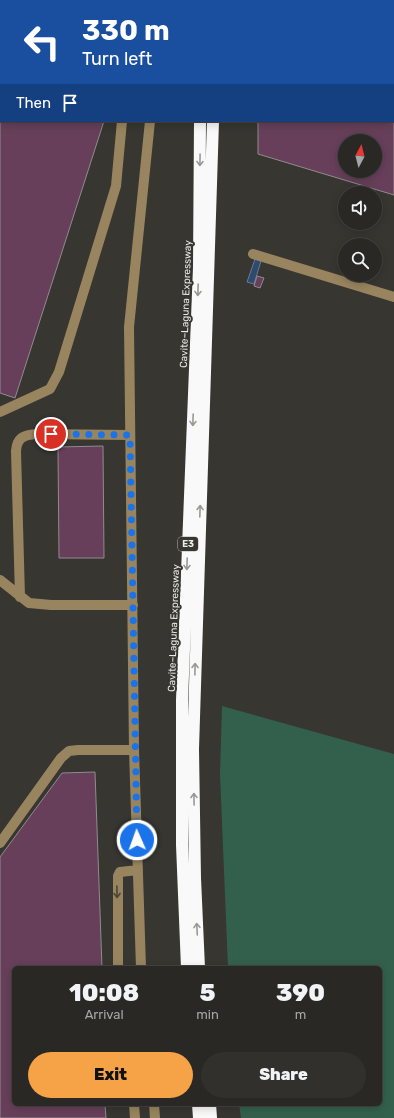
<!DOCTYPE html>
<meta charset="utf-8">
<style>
:root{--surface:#292825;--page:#31302d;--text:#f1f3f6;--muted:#a5a6a7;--line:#454442;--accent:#f6a247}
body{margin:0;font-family:Rubik,sans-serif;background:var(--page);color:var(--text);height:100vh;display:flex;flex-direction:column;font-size:15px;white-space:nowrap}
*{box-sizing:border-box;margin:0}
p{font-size:13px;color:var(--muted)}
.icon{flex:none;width:22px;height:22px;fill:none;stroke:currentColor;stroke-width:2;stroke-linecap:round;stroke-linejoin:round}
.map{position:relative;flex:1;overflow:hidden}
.details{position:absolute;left:12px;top:966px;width:370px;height:140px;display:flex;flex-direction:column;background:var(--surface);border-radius:6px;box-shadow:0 2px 10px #0003,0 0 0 1px var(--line)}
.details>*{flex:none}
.top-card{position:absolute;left:0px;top:0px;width:394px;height:122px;box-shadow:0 2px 10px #0003,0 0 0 1px var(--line);background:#1a4fa0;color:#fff;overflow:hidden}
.needle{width:26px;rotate:7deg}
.buttons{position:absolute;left:338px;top:134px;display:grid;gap:8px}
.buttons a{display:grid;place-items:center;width:44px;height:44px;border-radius:50%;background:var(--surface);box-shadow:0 2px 10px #0003,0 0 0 1px var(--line);font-size:20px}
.pin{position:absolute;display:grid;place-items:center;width:34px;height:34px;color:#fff;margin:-17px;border:2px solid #fff;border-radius:50%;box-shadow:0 1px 4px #0007}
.me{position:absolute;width:44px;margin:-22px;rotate:358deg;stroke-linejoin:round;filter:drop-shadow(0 0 3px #0008)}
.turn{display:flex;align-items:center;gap:14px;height:84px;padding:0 16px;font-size:18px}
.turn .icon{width:52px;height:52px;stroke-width:2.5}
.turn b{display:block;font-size:28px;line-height:34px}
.then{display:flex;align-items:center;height:38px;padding:0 16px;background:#0003;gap:8px;font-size:15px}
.eta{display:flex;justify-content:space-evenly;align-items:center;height:68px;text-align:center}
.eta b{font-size:24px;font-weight:800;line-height:28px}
.primary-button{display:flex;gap:8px;margin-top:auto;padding:8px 16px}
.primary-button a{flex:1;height:46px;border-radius:24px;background:var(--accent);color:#111;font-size:16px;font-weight:800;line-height:46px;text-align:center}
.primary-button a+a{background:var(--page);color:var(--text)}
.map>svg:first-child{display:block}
.green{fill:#33604d}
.water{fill:#2e4b6e;stroke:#677b92}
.building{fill:#673f5a;stroke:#918b8e;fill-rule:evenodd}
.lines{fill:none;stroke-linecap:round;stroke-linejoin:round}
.minor{stroke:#98855f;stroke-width:10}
.major{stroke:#fbd382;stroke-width:10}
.highway{stroke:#f9f9f9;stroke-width:12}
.oneway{stroke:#989895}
.oneway2{stroke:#4a463a}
.route{stroke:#1a73e8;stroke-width:7;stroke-dasharray:0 12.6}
.labels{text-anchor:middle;stroke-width:4;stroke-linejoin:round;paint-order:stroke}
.shield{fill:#373631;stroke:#b5b4b0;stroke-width:1}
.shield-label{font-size:9px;font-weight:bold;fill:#ebeae7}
.street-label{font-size:10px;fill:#ebeae7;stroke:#373631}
</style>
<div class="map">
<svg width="394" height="1118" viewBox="0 0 394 1118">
<rect width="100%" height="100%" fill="#373631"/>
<path class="green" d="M222 706 394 754V1118H241L239 1104H380V968H228L220 774Z"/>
<path class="water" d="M255 259 261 261 254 284 247 282Z"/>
<path class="building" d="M0 121H104L15 398 0 393Z
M258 121H394V195L258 154ZM345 141H375V171H345Z
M257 276 264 278 260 288 254 286Z
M103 446 104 558H59L58 447Z
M95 772 102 968H14V1104H105L106 1118H0V857L62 773Z"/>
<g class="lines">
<path class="minor" d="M0 28 1 29
M253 254 394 297
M0 412 50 389 59 372 116 186 122 121
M0 580 29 603 51 605H133
M20 597 16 451C17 438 23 435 36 434L130 435
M0 843 61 758 69 751 78 750H134
M118 968V876L120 872 138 870
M141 968 134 750 129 327 150 121
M134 1104 135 1118
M154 1104 155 1118"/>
<path class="major" d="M83 0 85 1
M393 52H394
M393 65H394"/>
<path class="highway" d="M202 1V0
M216 1V0
M334 1V0
M187 968 182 845V700L199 267 200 121
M199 968 195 878 193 749 213 121
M198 1104 199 1118
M210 1104 211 1118"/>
</g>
<defs><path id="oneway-shaft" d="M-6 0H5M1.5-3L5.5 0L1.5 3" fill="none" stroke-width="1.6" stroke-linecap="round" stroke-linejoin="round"/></defs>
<g class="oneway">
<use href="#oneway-shaft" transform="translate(200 160) rotate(91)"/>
<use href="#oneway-shaft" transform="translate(198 290) rotate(92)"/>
<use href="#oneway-shaft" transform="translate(193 420) rotate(92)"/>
<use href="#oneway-shaft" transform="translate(200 511) rotate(-88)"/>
<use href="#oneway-shaft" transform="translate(187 564) rotate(92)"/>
<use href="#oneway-shaft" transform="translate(195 669) rotate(-89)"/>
<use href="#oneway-shaft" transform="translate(194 799) rotate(-91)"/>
<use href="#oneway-shaft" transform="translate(197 929) rotate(-93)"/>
</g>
<use class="oneway2" href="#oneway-shaft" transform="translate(117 892) rotate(89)"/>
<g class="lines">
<path class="route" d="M51 434 130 435 137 840"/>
</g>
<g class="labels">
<rect class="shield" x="178" y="537" width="20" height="14" rx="3"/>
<g class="shield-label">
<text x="188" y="547">E3</text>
</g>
<g class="street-label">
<text transform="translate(185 304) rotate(-88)" y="4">Cavite–Laguna Expressway</text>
<text transform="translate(173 628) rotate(-88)" y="4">Cavite–Laguna Expressway</text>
</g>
</g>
</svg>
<div class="buttons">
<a><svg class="needle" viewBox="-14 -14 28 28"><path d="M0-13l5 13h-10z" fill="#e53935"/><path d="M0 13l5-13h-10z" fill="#a5a6a7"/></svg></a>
<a><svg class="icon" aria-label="sound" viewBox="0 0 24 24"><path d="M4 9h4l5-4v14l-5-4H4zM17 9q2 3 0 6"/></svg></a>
<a><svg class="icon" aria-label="search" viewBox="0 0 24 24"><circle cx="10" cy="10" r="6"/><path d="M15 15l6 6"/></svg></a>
</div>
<div class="pin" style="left:51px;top:434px;background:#d93025"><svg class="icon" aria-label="arrive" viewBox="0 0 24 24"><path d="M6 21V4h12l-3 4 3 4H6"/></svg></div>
<svg class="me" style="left:137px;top:840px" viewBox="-20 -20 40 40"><circle r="17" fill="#1a73e8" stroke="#fff" stroke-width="3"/><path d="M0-11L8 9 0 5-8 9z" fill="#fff"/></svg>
<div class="top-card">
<div class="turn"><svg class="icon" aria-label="left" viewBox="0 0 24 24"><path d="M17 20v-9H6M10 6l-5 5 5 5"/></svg><div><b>330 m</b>Turn left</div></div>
<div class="then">Then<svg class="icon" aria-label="arrive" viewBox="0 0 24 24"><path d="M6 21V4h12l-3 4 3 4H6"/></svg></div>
</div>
<section class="details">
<div class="eta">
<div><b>10:08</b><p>Arrival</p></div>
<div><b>5</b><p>min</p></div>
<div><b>390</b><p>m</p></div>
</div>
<div class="primary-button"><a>Exit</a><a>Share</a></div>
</section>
</div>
